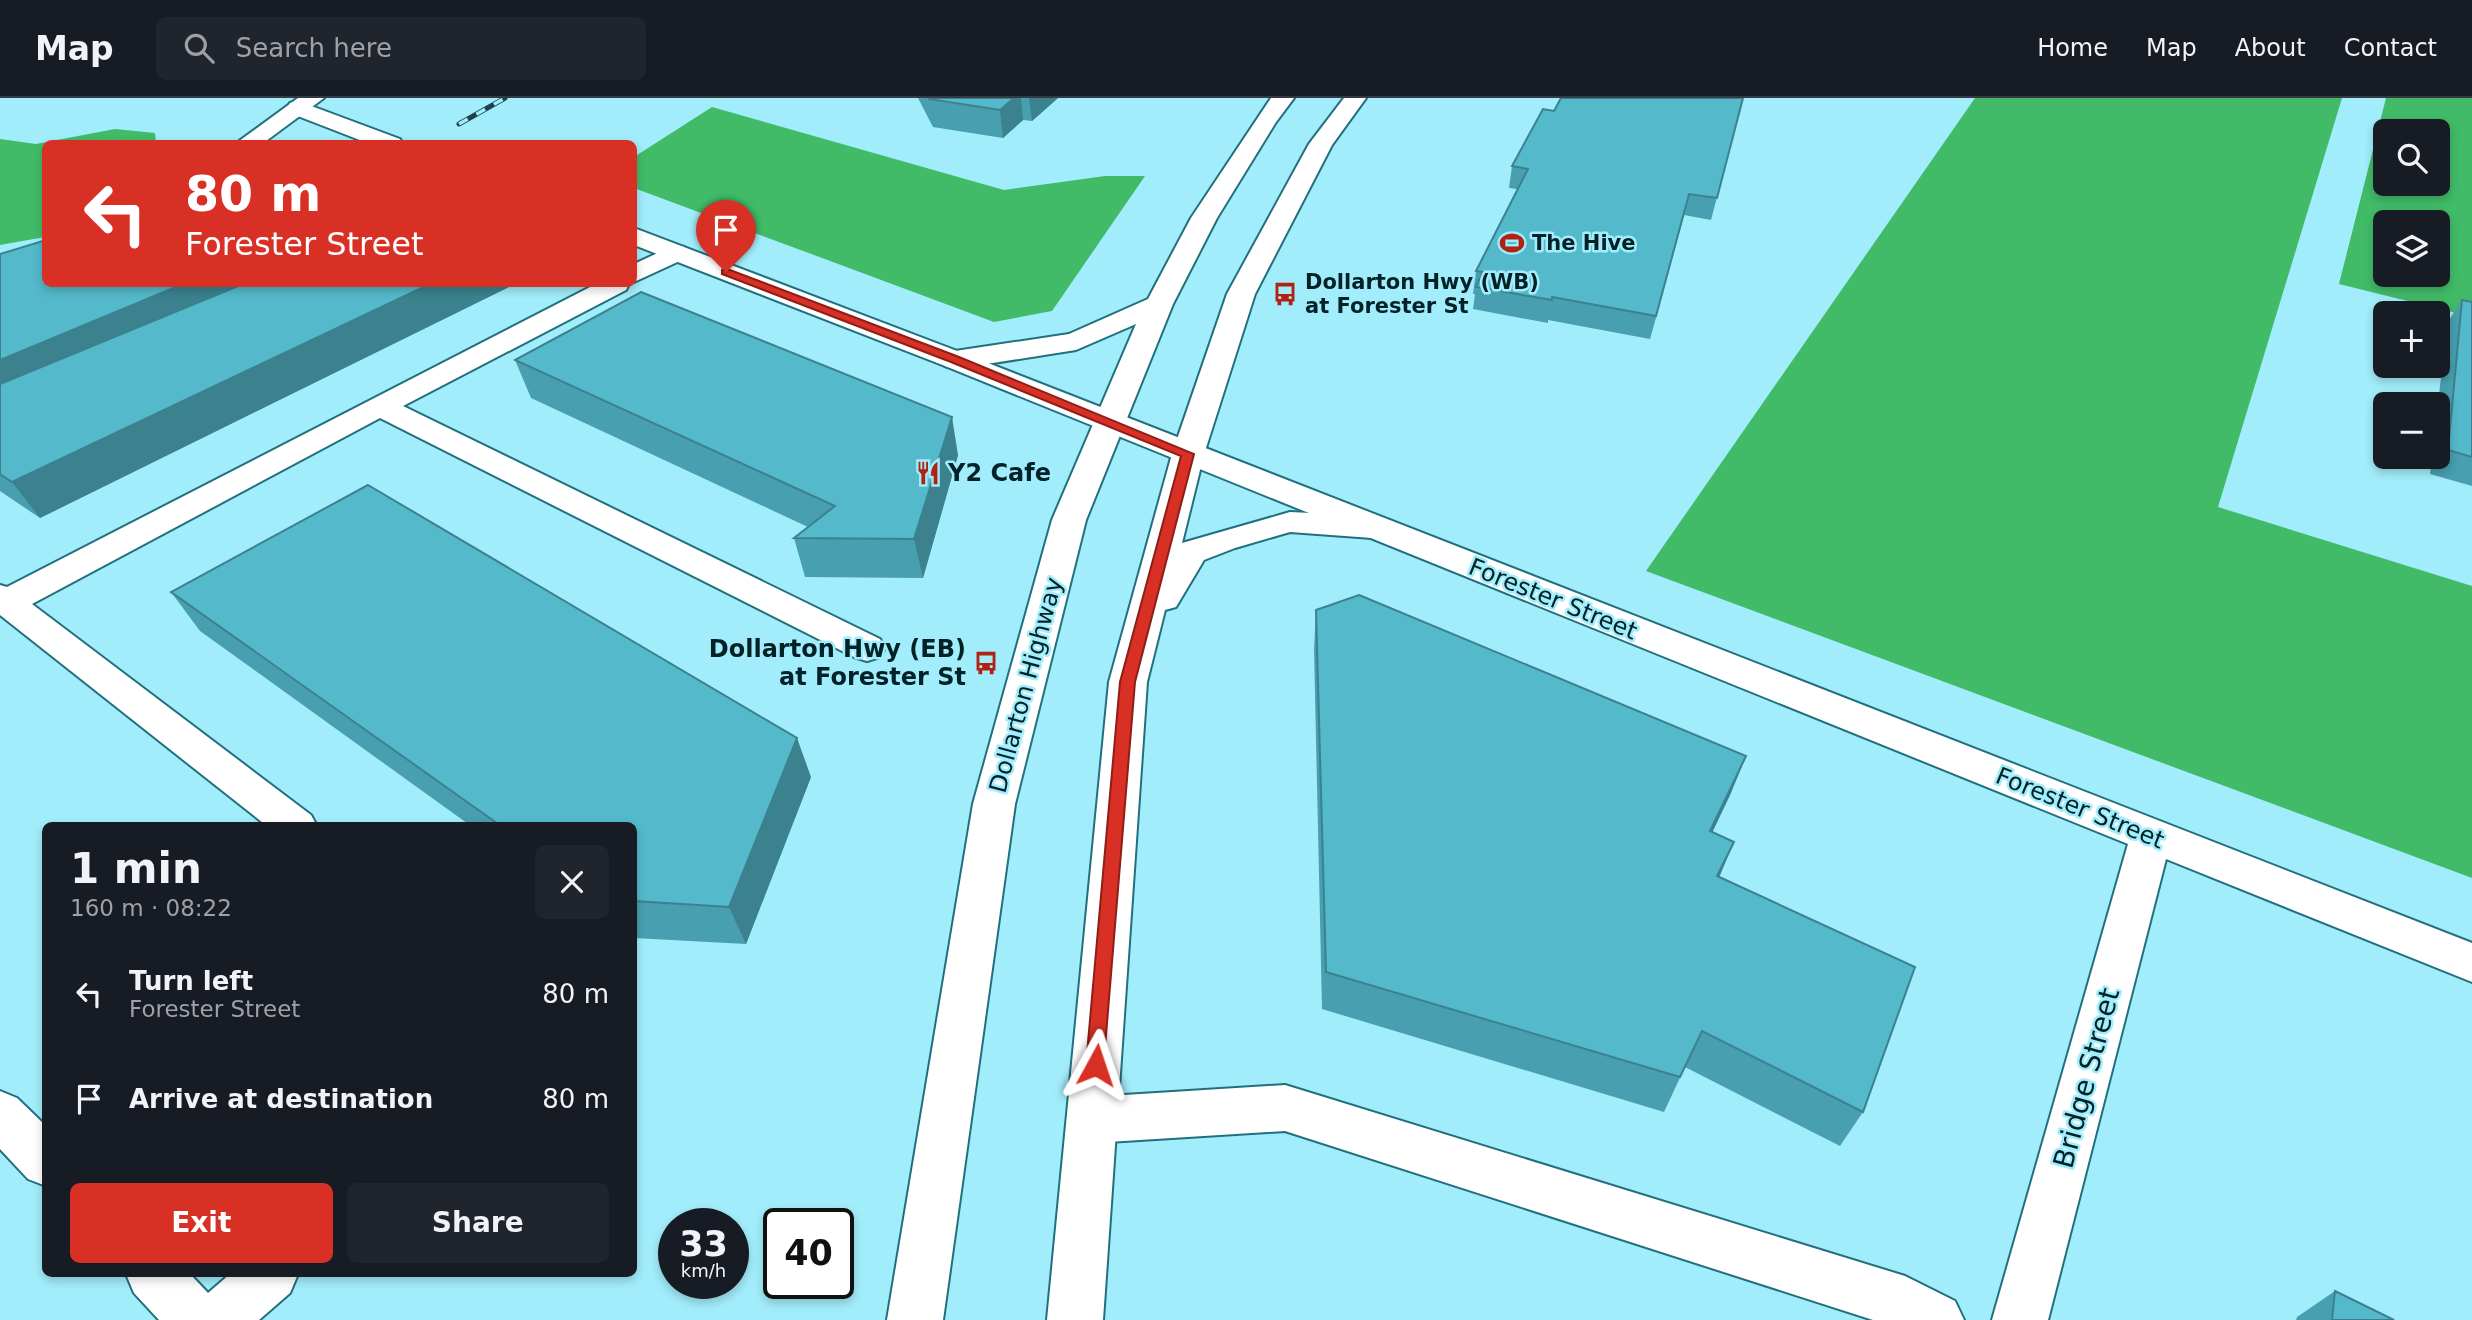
<!DOCTYPE html>
<meta charset="utf-8">
<style>
:root{--surface:#171b24;--page:#20242c;--text:#f1f3f6;--muted:#9ea1a6;--line:#363941;--accent:#d93025}
body{margin:0;font-family:"DejaVu Sans",sans-serif;background:var(--page);color:var(--text);height:100vh;display:flex;flex-direction:column;font-size:26px;white-space:nowrap}
*{box-sizing:border-box;margin:0}
p{font-size:23px;color:var(--muted)}
.icon{flex:none;width:38px;height:38px;fill:none;stroke:currentColor;stroke-width:2;stroke-linecap:round;stroke-linejoin:round}
.map{position:relative;flex:1;overflow:hidden}
.sheet{position:absolute;left:42px;top:724px;width:595px;height:455px;display:flex;flex-direction:column;background:var(--surface);border-radius:10px;box-shadow:0 4px 10px #0003}
.sheet>*{flex:none}
.hud{position:absolute;left:42px;top:42px;width:595px;height:147px;border-radius:10px;box-shadow:0 4px 10px #0003;background:#d93025;color:#fff;overflow:hidden}
.buttons{position:absolute;left:2373px;top:21px;display:grid;gap:14px}
.buttons a{display:grid;place-items:center;width:77px;height:77px;border-radius:10px;background:var(--surface);box-shadow:0 4px 10px #0003;font-size:35px}
.speed{position:absolute;left:658px;top:1110px;display:flex;gap:14px;font-size:35px;font-weight:700;text-align:center}
.speed>*{display:grid;place-content:center;width:91px;height:91px;border-radius:50%;background:var(--surface);box-shadow:0 4px 10px #0003;line-height:1}
.speed small{font-size:18px;font-weight:400}
.speed .limit{border:4px solid #111;border-radius:10px;background:#fff;color:#111}
.pin{position:absolute;display:grid;place-items:center;width:60px;height:60px;color:#fff;margin:-72px -30px;border-radius:50% 50% 50% 0;rotate:-45deg;box-shadow:0 0 7px #0007}
.pin .icon{rotate:45deg}
.me{position:absolute;width:77px;margin:-38px;rotate:5deg;stroke-linejoin:round;filter:drop-shadow(0 0 5px #0008)}
.turn{display:flex;align-items:center;gap:24px;height:147px;padding:0 28px;font-size:32px}
.turn .icon{width:91px;height:91px;stroke-width:2.5}
.turn b{display:block;font-size:49px;line-height:60px}
.round{display:grid;place-items:center;flex:none;width:74px;height:74px;border-radius:10px;background:var(--page)}
.overview{display:flex;align-items:center;justify-content:space-between;height:119px;padding:0 28px}
h1{font-size:42px;font-weight:700;line-height:52px}
.action{display:flex;gap:14px;margin-top:auto;padding:14px 28px}
.action a{flex:1;height:80px;border-radius:10px;background:var(--accent);color:#fff;font-size:28px;font-weight:700;line-height:80px;text-align:center}
.action a+a{background:var(--page);color:var(--text)}
ul{padding:0;list-style:none}
li{display:flex;align-items:center;gap:21px;height:105px;padding:0 28px}
li div{flex:1}
li b{display:block;font-size:26px}
li em{font-style:normal}
header{display:flex;align-items:center;gap:42px;box-sizing:border-box;height:98px;padding:0 35px;background:var(--surface);border-bottom:2px solid var(--line)}
header strong{font-size:33px}
nav{display:flex;gap:38px;margin-inline-start:auto;font-size:24px}
.search{width:490px;height:63px;background:var(--page);display:flex;align-items:center;gap:18px;box-sizing:border-box;padding:0 24px;border-radius:10px;color:var(--muted);font-size:26px}
.map>svg:first-child{display:block}
.forest{fill:#41bb68;fill-rule:evenodd}
.lines{fill:none;stroke-linecap:round;stroke-linejoin:round}
.lane-casing{stroke:#22707d;stroke-width:4}
.street-casing{stroke:#22707d;stroke-width:4}
.secondary-casing{stroke:#22707d;stroke-width:4}
.lane{fill:#fff;fill-rule:evenodd}
.street{fill:#fff;fill-rule:evenodd}
.secondary{fill:#fff;fill-rule:evenodd}
.rail-casing{stroke:#1c434b;stroke-width:5}
.rail{stroke:#a2edfb;stroke-width:3.5;stroke-dasharray:10;stroke-linecap:butt}
.wall{fill:#489faf}
.shaded-wall{fill:#3b828e}
.building{fill:#54b9cb;stroke:#3b828e;stroke-width:2}
.route{fill:#d93025;stroke:#8d1f18;stroke-width:2}
.labels{text-anchor:middle;stroke-width:5;stroke-linejoin:round;paint-order:stroke}
.far-poi-label{font-size:21px;font-weight:bold;fill:#022228;stroke:#a2edfb;text-anchor:start}
.poi-label{font-size:24px;font-weight:bold;fill:#022228;stroke:#a2edfb;text-anchor:start}
.street-label{font-size:24px;fill:#022228;stroke:#a2edfb}
.near-street-label{font-size:28px;fill:#022228;stroke:#a2edfb}
</style>
<header>
<strong>Map</strong>
<div class="search"><svg class="icon" aria-label="search" viewBox="0 0 24 24"><circle cx="10" cy="10" r="6"/><path d="M15 15l6 6"/></svg>Search here</div>
<nav><a>Home</a><a>Map</a><a>About</a><a>Contact</a></nav>
</header>
<div class="map">
<svg width="2472" height="1222" viewBox="0 0 2472 1222">
<rect width="100%" height="100%" fill="#a2edfb"/>
<path class="forest" d="M1975 0H2342L2218 409 2472 488V780L1646 473Z
M2386 0H2472V219L2339 186ZM2385 33H2438V86H2385ZM2385 124H2438V177H2385Z
M712 9 1004 92 1105 78H1145L1052 213 994 224 634 90V59Z
M115 31 155 35 156 45 46 46 45 139 0 147V41L36 46Z"/>
<g class="lines">
<g class="lane-casing">
<path id="lane" d="M298 0H324L262 46H235Z
M675 147 684 149 688 155 684 161 634 184V166Z
M596 186H629L626 192 403 308 880 541 885 550 880 559 867 563 854 559 380 320 32 506 311 717 317 728H267L0 517V487L7 489Z
M1285 987 1905 1178 1955 1203 1964 1222H1873L1285 1033 1092 1045 1074 1038 1067 1022 1074 1006 1092 999Z
M0 993 17 1000 46 1028V1088L28 1081 0 1051Z
M126 1176H190L208 1195 230 1176H298L290 1195 259 1222H159L134 1195Z"/>
</g>
<g class="street-casing">
<path id="street" d="M298 3 400 41 403 46H370L290 15 287 10 290 5Z
M634 130 965 256 2472 845V884L2166 761 2048 1222H1992L2128 746 945 268 634 147Z"/>
</g>
<g class="secondary-casing">
<path id="secondary" d="M1271 0H1294L1276 24 1217 120 1173 206 1086 422 1015 706 943 1222H887L973 706 1052 422 1136 226 1076 252 955 271 945 268 940 262 945 256 955 253 1069 236 1148 201 1191 120Z
M1344 0H1366L1332 47 1255 196 1204 356 1182 445 1290 414 1372 418 1384 422 1389 429 1384 436 1372 440 1290 434 1235 450 1204 462 1176 509 1165 512 1147 584 1103 1222H1047L1109 584 1172 356 1227 196 1309 46Z"/>
</g>
<use href="#lane" class="lane"/>
<use href="#street" class="street"/>
<use href="#secondary" class="secondary"/>
<g class="rail-casing">
<path id="rail" d="M459 26 505 0"/>
</g>
<use href="#rail" class="rail"/>
</g>
<path class="wall" d="M918 0H1058L1032 23 1023 22 1003 40 933 29Z
M1743 0 1711 122 1684 117 1650 241 1548 222V225L1473 211 1475 196H1473L1476 173 1517 91 1509 90 1512 68 1554 13Z
M0 156 46 186 513 187 40 420 0 393Z
M2462 202 2472 204V388L2430 376 2432 359H2438V306L2447 225Z
M515 262 958 357 923 480 805 479 794 440 808 429 531 300Z
M171 494 811 679 746 846 634 840V728H471L200 533Z
M1316 512 1746 658 1730 697 1712 735 1719 779 1863 1014 1840 1048 1685 969 1664 1014 1322 911 1314 551Z
M2335 1193 2394 1222H2296L2297 1219Z"/>
<path class="shaded-wall" d="M1014 0H1021L1023 22 1003 40 1000 12Z
M1029 0H1058L1032 23Z
M1689 96 1684 117 1650 241 1656 218Z
M183 186H269L0 308V262Z
M430 186H512L513 187 40 420 12 384Z
M952 319 958 357 923 480 914 441Z
M797 640 811 679 746 846 729 809Z
M1746 658 1730 697 1694 772 1710 733Z
M1734 744 1718 782 1717 778Z"/>
<path class="building" d="M929 0H1014L1000 12 929 1Z
M1561 0H1743L1717 100 1689 96 1656 218 1552 199V202L1476 189 1483 174 1476 173 1528 71 1512 68 1543 11 1554 13Z
M46 142V186H183L0 262V156Z
M243 186H430L12 384 0 376V286Z
M641 194 952 319 914 441 794 440 835 408 515 262Z
M2462 202 2472 204V359L2448 352Z
M368 387 797 640 729 809 634 803V728H501L171 494Z
M1359 497 1746 658 1710 733 1734 744 1717 778 1915 869 1863 1014 1702 933 1680 979 1326 874 1316 512Z
M2335 1193 2394 1222H2332Z"/>
<path class="route" d="M722 172H730L959 259 1194 356 1135 584 1103 974 1096 976 1089 974 1086 967 1120 584 1181 358 951 264 722 176Z"/>
<defs>
<g id="stadium-bare" transform="scale(1.89)"><path d="M0-5a6.5 5 0 1 0 0 10a6.5 5 0 1 0 0-10ZM-3.5-1.8h7v3.6h-7Z" fill="#b02212" stroke="#a2edfb" stroke-width="2.5" paint-order="stroke"/></g>
<g id="bus-bare" transform="scale(1.89)"><path d="M-5-6H5V4H4V6H2V4H-2V6H-4V4H-5ZM-3.5-4V0h7V-4ZM-3.5 1.2v1.5H-2V1.2ZM2 1.2v1.5H3.5V1.2Z" fill="#b02212" stroke="#a2edfb" stroke-width="2.5" paint-order="stroke"/></g>
<g id="restaurant-bare" transform="scale(1.89)"><path d="M-5-6h1v4h1v-4h1v4h1v-4h1v5L-1.5 .5V6h-2V.5L-5-1ZM5-6V6H3V1.5H1.5Q1.5-4 5-6Z" fill="#b02212" stroke="#a2edfb" stroke-width="2.5" paint-order="stroke"/></g>
</defs>
<g fill-rule="evenodd">
<use href="#stadium-bare" x="1512" y="145"/>
<use href="#bus-bare" x="1285" y="196"/>
<use href="#restaurant-bare" x="928" y="375"/>
<use href="#bus-bare" x="986" y="565"/>
</g>
<g class="labels">
<g class="far-poi-label">
<text x="1532" y="152">The Hive</text>
<text x="1305" y="191">Dollarton Hwy (WB)<tspan x="1305" dy="24">at Forester St</tspan></text>
</g>
<g class="poi-label">
<text x="948" y="383">Y2 Cafe</text>
<text x="966" y="559" text-anchor="end">Dollarton Hwy (EB)<tspan x="966" dy="28">at Forester St</tspan></text>
</g>
<g class="street-label">
<text transform="translate(1553 501) rotate(22)" y="8">Forester Street</text>
<text transform="translate(1026 587) rotate(-75)" y="8">Dollarton Highway</text>
<text transform="translate(2080 710) rotate(22)" y="8">Forester Street</text>
</g>
<g class="near-street-label">
<text transform="translate(2086 980) rotate(-75)" y="10">Bridge Street</text>
</g>
</g>
</svg>
<div class="buttons">
<a><svg class="icon" aria-label="search" viewBox="0 0 24 24"><circle cx="10" cy="10" r="6"/><path d="M15 15l6 6"/></svg></a>
<a><svg class="icon" aria-label="layers" viewBox="0 0 24 24"><path d="M12 4l9 5-9 5-9-5zM3 14l9 5 9-5"/></svg></a>
<a>+</a>
<a>−</a>
</div>
<div class="speed"><div>33<small>km/h</small></div><div class="limit">40</div></div>
<div class="pin" style="left:726px;top:174px;background:#d93025"><svg class="icon" aria-label="arrive" viewBox="0 0 24 24"><path d="M6 21V4h12l-3 4 3 4H6"/></svg></div>
<svg class="me" style="left:1096px;top:967px" viewBox="-20 -20 40 40"><path d="M0-17L14 15 0 8-14 15z" fill="#d93025" stroke="#fff" stroke-width="4"/></svg>
<div class="hud">
<div class="turn"><svg class="icon" aria-label="left" viewBox="0 0 24 24"><path d="M17 20v-9H6M10 6l-5 5 5 5"/></svg><div><b>80 m</b>Forester Street</div></div>
</div>
<section class="sheet">
<div class="overview"><div><h1>1 min</h1><p>160 m · 08:22</p></div><a class="round"><svg class="icon" aria-label="close" viewBox="0 0 24 24"><path d="M6 6l12 12M18 6L6 18"/></svg></a></div>
<ul>
<li><svg class="icon" aria-label="left" viewBox="0 0 24 24"><path d="M17 20v-9H6M10 6l-5 5 5 5"/></svg><div><b>Turn left</b><p>Forester Street</p></div><em>80 m</em></li>
<li><svg class="icon" aria-label="arrive" viewBox="0 0 24 24"><path d="M6 21V4h12l-3 4 3 4H6"/></svg><div><b>Arrive at destination</b></div><em>80 m</em></li>
</ul>
<div class="action"><a>Exit</a><a>Share</a></div>
</section>
</div>
